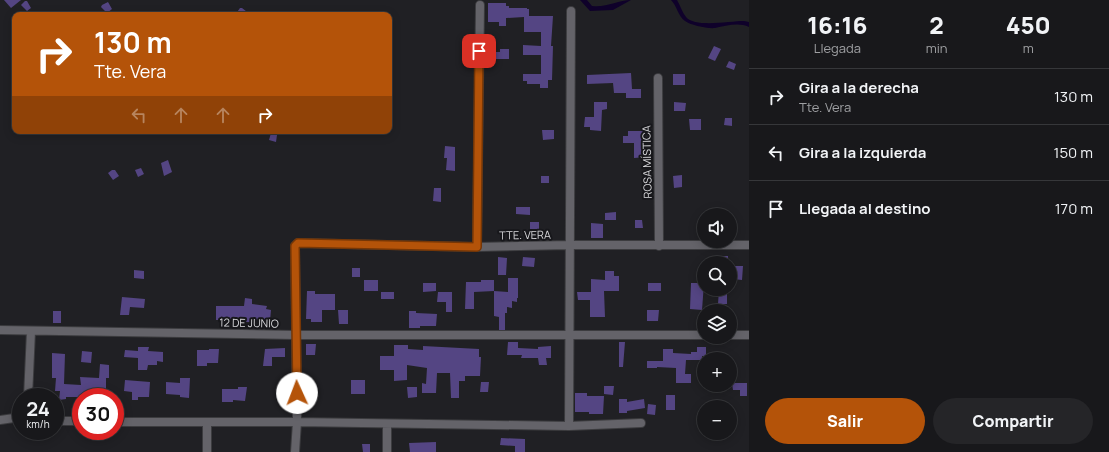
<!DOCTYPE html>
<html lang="es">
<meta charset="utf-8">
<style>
:root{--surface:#18181b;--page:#252528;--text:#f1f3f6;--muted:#9fa0a3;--line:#36373a;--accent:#b45309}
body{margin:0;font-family:Manrope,sans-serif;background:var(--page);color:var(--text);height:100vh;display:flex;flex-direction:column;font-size:15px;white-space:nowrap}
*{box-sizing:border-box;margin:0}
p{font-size:13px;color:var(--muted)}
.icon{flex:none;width:22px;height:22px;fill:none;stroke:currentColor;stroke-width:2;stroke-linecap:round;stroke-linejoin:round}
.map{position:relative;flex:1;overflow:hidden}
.drawer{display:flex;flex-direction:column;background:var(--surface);width:360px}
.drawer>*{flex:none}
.guide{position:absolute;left:12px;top:12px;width:380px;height:122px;border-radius:8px;box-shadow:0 2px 10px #0003,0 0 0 1px var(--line);background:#b45309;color:#fff;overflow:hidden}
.tools{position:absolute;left:697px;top:208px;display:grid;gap:8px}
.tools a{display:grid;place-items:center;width:40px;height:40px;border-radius:50%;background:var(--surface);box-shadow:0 2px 10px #0003,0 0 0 1px var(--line);font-size:20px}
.speed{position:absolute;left:12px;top:388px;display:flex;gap:8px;font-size:20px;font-weight:700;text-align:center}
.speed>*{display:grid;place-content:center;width:52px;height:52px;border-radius:50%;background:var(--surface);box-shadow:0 2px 10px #0003,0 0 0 1px var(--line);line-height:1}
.speed small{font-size:10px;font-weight:400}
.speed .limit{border:6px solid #d22;background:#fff;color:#111}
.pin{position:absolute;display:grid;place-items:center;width:34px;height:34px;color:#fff;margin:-17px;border-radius:8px;box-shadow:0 2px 6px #0006}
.me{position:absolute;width:44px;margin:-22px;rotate:358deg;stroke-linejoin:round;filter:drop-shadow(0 0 3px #0008)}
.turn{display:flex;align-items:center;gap:14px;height:84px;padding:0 16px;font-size:18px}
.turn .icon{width:52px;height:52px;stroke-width:2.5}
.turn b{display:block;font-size:28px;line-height:34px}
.lanes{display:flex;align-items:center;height:38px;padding:0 16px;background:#0003;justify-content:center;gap:20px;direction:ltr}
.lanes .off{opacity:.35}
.eta{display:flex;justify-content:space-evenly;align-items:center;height:68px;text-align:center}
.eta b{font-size:24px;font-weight:800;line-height:28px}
.action{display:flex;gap:8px;margin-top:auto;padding:8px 16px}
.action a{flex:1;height:46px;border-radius:24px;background:var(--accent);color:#fff;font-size:16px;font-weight:800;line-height:46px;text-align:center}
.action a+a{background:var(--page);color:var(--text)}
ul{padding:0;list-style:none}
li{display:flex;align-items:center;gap:12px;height:56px;padding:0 16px;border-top:1px solid var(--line)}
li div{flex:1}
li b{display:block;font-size:15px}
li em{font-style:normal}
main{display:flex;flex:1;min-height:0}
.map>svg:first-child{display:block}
.water{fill:#0f012a}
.building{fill:#544583}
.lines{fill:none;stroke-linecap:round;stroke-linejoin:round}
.minor-casing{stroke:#3c3c3f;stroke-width:10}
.minor{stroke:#646369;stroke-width:8}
.route-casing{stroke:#753606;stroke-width:10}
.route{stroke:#b45309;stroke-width:7}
.labels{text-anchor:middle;stroke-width:4;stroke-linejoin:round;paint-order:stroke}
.street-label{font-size:11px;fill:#d9d9dc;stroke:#17171b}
</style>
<main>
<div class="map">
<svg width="749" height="452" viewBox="0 0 749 452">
<rect width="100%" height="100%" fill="#202024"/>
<path class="water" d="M580 0H587L592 6C606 8 618 0 631 0L613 10 590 11Z
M671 0H677C680 5 682 12 686 17 695 28 730 21 744 21L749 22V27C738 22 726 26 715 28 708 29 690 25 685 21 678 16 677 6 671 0Z"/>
<path class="building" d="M4 0H21L11 8Z
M25 1H27L31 8 27 11 21 5Z
M108 2 112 9 107 13 101 7 102 5Z
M488 3H506V6H509V8H527V9H529V16H553L551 46H553L552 80H548V88H540V84H527V81H523V74H541V55H523V45L541 46V32H524V17L506 18V26H499V22H488Z
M240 8H242L251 15H235Z
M714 46 721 49 715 61 708 58Z
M500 49H509V59H491V52H500Z
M729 61 736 64 734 70 726 67Z
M631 73 632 89H641V98H626V93H614L613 83 587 84V75Z
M673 74H685V85H673Z
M594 102H607V109L602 110 601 131 590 130V127H584L585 117H594Z
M674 102 686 103 685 111H674Z
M725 118H732V126L724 125Z
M689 119H701V130H690Z
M542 130H554V139L543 140Z
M628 131H644V146H647V157L634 158V143H623V136H628Z
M271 133 277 135 276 142 269 140Z
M445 146 455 147V171L446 170 447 158H444Z
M168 160 172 172 164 176 161 163Z
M141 168 144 174 138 177 135 170Z
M112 170H115L119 176 113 180 108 173Z
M682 175V187L674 188 673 176Z
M541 176H549V183H541Z
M434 188H441V202L433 201Z
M516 207H530V215L516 214Z
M616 212V220H605V213Z
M635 220H642L643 228H635Z
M530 222H539V231H530Z
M591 223 603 224V238H591Z
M719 256H728V263H719Z
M498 257 507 258 506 275H498Z
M523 257 535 258 534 267 522 266Z
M733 266H743L742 280 733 279Z
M352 268H360V277H352Z
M134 270 144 271V279L134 278Z
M605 271H614V276H619V291H604L605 317H590V300H578L577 292H591V279L605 280Z
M508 278H518V298H517V302L512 301V308L507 307V313H505V330H499V317L494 316V291L508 292Z
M364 280H378V291H364Z
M481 280H494V291L474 292V309H465L466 282H481Z
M423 283H436V291L423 292Z
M648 283H661V291H648Z
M691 283H704L702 310 690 309Z
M719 289H727V304H718Z
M307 291H315V294H335V310H322V322H311V319H306Z
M381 292H394V299H381Z
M438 292H452V312H446V302H437Z
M122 297 145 299 144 308 130 307 129 315H120Z
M245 298 252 299V304L267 306 266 309 271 310 270 321 252 319V322H245V320H216V306H244Z
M338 310H348V324H339Z
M647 310H659L658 321H647Z
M53 311H61V323H53Z
M409 311H416V313L437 314 436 326H420V328H409Z
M508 342H518V348L538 349V347L551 346V358H546L547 365H539L538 358H521L522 355H507Z
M619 342H625L623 367H619Z
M306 344H316L315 355H306Z
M394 345H408V349L423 350V346L479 349V357H481L480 376H465V381H459V398H451L450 373H437L436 393H422V383L426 384 427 368 407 365V380L394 381V370H380V356H394Z
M138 347H149L148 351 163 352V362L157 361V365H148L147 370H138V358L124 357 125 350 138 351Z
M697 347H706V356H702V360H686L685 374H691V383H676V368L657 367V368H647V361H663V349H673V353L691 354V352H697Z
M285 348V357H272V366H263L265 349Z
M209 349H219L218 363H207V366H197V350H209Z
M82 351 92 352 91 363 81 362Z
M52 353 65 354 64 384 81 385 80 377 99 378 100 364 109 365V378H106V397H66V399L59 400 60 391H55L56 378H52Z
M180 378H190L189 398 180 397V395L166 394V382L180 383Z
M125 380 150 382 149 397H138V400H132V392L124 391Z
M351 380H365V394H351Z
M481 382H489L488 392H480Z
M732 383H747V396H740V390H733Z
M604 386H614L613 395 604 394Z
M238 387H247L245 401 233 400V402H222V389H238Z
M407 387H417V397L408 398Z
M575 393H587V396H604L603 414H589V412H575Z
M666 395H675V410H666Z
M619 399H627V402L644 399 645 408 627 411V413H619Z
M648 404 656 405 655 415 647 414Z
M501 438 525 439V452H515V446L500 445Z
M436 442V452H410L409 443Z
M362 444H370V452H363Z"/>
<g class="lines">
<g class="minor-casing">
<path id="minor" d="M658 78 659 246
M477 247 480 5
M0 330 296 335H704
M730 335H749
M28 397 31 331
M0 420 21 417
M55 421H81
M115 422H297L569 426 641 423
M569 426 571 11
M207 452V422
M295 452 297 422 295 246 298 243 477 247 569 245H749
M387 452V424"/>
</g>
<use href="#minor" class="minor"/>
</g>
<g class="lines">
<g class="route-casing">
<path id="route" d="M297 393 295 246 298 243 477 247 479 51"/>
</g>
<use href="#route" class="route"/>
</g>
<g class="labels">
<g class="street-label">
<text transform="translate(647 162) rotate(-91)" y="4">ROSA MÍSTICA</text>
<text transform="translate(525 235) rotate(-1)" y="4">TTE. VERA</text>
<text transform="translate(249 323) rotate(1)" y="4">12 DE JUNIO</text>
</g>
</g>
</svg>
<div class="tools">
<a><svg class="icon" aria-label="sound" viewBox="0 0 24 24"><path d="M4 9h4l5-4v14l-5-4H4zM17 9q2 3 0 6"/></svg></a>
<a><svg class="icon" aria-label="search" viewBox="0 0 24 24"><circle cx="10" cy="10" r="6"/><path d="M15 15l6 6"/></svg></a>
<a><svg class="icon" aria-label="layers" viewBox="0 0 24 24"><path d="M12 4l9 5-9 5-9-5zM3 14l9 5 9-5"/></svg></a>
<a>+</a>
<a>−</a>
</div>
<div class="speed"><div>24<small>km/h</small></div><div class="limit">30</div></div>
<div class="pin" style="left:479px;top:51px;background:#d93025"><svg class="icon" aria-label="arrive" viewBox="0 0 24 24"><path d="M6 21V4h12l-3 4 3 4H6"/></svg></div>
<svg class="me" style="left:297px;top:393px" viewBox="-20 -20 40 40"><circle r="19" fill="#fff"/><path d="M0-13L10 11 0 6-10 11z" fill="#b45309"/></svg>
<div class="guide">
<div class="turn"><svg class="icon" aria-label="right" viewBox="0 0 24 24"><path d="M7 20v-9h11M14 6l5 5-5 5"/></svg><div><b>130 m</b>Tte. Vera</div></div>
<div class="lanes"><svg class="icon off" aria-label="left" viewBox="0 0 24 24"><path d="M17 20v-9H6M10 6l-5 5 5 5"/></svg><svg class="icon off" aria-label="ahead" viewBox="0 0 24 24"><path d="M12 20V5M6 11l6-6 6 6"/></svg><svg class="icon off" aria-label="ahead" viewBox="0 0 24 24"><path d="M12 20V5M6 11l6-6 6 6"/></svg><svg class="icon" aria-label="right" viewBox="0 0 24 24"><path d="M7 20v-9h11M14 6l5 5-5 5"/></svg></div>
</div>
</div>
<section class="drawer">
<div class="eta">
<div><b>16:16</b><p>Llegada</p></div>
<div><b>2</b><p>min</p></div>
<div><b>450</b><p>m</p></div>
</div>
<ul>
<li><svg class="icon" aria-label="right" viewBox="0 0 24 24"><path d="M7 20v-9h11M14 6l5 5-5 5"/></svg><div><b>Gira a la derecha</b><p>Tte. Vera</p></div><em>130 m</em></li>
<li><svg class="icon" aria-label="left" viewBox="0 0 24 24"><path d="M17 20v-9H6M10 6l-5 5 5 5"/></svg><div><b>Gira a la izquierda</b></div><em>150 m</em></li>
<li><svg class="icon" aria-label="arrive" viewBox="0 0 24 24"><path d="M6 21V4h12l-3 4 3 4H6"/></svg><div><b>Llegada al destino</b></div><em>170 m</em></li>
</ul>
<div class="action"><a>Salir</a><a>Compartir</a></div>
</section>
</main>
